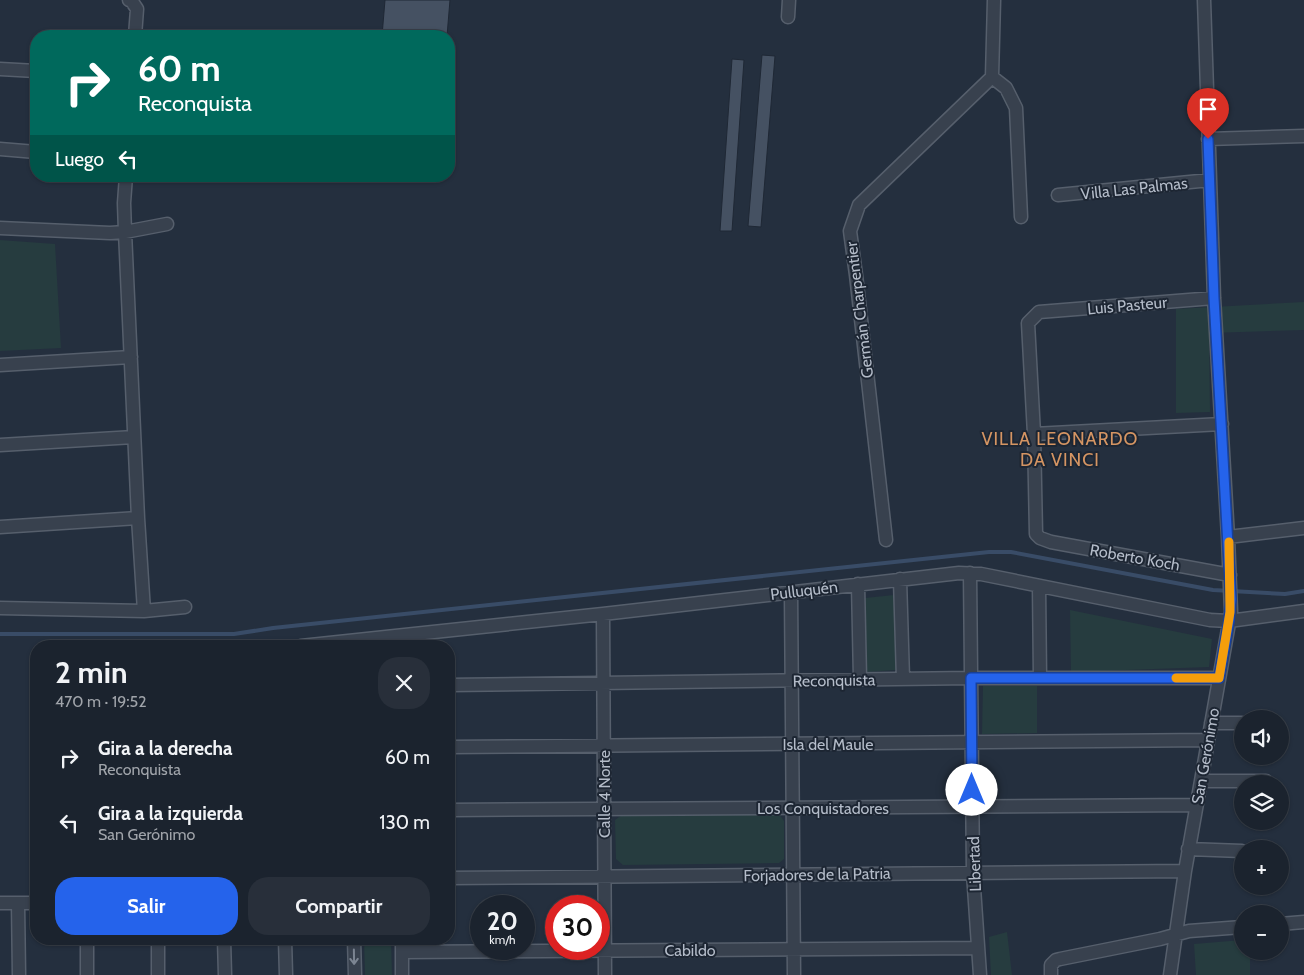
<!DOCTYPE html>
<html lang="es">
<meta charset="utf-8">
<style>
:root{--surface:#1b232e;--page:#282f3a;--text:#f1f3f6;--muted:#a0a4aa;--line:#39404a;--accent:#2563eb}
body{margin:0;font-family:Cabin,sans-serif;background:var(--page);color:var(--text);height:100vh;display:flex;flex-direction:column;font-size:19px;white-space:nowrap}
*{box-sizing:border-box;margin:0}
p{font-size:16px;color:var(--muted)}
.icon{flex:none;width:28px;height:28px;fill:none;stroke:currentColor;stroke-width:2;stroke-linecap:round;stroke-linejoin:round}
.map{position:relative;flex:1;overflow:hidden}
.drawer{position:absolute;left:30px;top:640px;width:425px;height:305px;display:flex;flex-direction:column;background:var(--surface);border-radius:20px;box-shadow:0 1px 4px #0004,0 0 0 1px var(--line)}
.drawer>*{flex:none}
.hud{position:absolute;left:30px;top:30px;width:425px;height:152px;border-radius:20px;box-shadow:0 1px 4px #0004,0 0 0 1px var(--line);background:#00695c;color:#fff;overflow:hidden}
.controls{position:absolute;left:1234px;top:710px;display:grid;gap:10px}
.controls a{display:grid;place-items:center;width:55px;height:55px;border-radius:50%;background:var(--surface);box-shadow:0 1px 4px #0004,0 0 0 1px var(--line);font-size:25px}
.speed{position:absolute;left:470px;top:895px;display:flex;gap:10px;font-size:25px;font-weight:700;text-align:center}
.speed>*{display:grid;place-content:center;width:65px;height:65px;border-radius:50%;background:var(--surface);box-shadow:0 1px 4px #0004,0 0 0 1px var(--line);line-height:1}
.speed small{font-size:12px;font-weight:400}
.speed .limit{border:8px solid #d22;background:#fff;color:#111}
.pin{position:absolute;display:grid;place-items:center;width:42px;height:42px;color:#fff;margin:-51px -21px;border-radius:50% 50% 50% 0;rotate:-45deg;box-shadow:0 0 5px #0007}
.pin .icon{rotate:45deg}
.me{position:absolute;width:55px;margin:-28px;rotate:0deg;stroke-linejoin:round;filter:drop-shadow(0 0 4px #0008)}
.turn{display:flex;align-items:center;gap:18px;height:105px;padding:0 25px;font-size:22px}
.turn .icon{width:65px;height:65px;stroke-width:2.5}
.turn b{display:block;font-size:35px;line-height:42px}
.then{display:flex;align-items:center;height:48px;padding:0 25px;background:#0003;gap:10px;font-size:19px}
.round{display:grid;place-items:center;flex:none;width:52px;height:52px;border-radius:20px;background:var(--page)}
.head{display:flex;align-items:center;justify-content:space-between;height:85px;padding:0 25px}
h1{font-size:30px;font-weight:700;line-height:38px}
.action{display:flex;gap:10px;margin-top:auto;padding:10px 25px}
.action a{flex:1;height:58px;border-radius:20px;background:var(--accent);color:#fff;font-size:20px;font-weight:700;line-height:58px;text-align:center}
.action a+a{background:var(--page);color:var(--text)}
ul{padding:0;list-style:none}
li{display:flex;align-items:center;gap:15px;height:65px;padding:0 25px}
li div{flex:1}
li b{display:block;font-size:19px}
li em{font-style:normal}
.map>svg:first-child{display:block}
.green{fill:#263c3f}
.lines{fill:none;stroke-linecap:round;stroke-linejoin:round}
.stream{stroke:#394c67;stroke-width:4}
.building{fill:#455162;stroke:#1f2835}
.street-casing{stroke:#565f6c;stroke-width:15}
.street{stroke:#38414e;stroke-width:12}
.oneway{stroke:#7c8592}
.route-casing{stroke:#184099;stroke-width:12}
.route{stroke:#2563eb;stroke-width:9}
.slow{stroke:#f59e0b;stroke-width:9}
.labels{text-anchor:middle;stroke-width:4;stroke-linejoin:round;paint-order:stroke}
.street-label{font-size:16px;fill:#b4bcc9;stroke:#1d2633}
.neighbourhood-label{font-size:18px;letter-spacing:1px;fill:#d59563;stroke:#1d2633}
</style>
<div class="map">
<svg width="1304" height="975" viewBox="0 0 1304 975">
<rect width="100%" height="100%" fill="#242f3e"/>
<path class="green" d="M0 240 55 244 61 348 0 351Z
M1304 302V330L1209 333 1210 412 1176 413V309Z
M894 595 896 670 867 672 865 598Z
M1070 610 1212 639 1209 667 1071 672Z
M983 686H1037V733L982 734Z
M777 811 784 821V859L779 863 623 865 616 859 615 820 622 815Z
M1007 932 1012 975H991L989 937Z
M364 939H391L392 975H365Z
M1242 940V951H1250V975H1196L1194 944Z"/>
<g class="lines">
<path class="stream" d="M0 634H234L273 628 989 552H1011L1213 590 1285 594 1304 591"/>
</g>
<path class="building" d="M385 0H450L447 36H382Z
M762 55 775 56 761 227 748 226Z
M732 59 744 60 732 231H720Z"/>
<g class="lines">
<g class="street-casing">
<path id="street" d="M129 0H131L137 9 135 36
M788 17 789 0
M0 69 36 71
M992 77 1006 88 1016 108 1021 217
M992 77 994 0
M1208 139 1304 136
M0 149 36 152
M126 176 124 203 125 232 138 518 144 611
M1058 195 1210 180
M0 228 110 233 125 232 167 224
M1214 298 1039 312 1028 323 1034 434 1036 534 1040 538 1051 542 1230 575
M0 365 131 357
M1034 434 1222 424
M0 445 134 437
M0 527 138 518
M1228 537 1304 528
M886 540 856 275 850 231 859 205 992 77
M970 573 973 873 980 975
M900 579 903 679
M858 584 860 679
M1039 586 1040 678
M791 592 794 975
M0 608 144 611 185 607
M603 614 605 975
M301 646 603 614 959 573 981 574 1210 620 1229 621 1304 611
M449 685 971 678H1219
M1211 723H1242
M449 747 1208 740
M1201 781H1266
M449 810 1196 805
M1188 849 1242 851
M449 878 1185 871
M0 903H36
M18 903 19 975
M1280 924 1304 922
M87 939V975
M158 939V975
M224 939 225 975
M285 939 286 975
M354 939 355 975
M402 939V975
M402 952 978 948
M1051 975V965L1056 960 1060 959 1160 939 1189 931 1242 927
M1170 975 1185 871 1231 612 1228 537 1214 298 1204 0"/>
</g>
<use href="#street" class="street"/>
</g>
<defs><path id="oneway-shaft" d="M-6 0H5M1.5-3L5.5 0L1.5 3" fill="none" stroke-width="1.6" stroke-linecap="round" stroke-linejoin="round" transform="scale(1.25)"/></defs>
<use class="oneway" href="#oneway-shaft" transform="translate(354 957) rotate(89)"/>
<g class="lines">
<g class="route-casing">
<path id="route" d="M972 790 971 678H1219L1229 621 1231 599 1214 298 1208 139"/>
</g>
<use href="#route" class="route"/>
<path class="slow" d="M1176 678H1219L1230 612 1229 542"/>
</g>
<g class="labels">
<g class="street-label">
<text transform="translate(1134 188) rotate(-6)" y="6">Villa Las Palmas</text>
<text transform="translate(1127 305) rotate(-5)" y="6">Luis Pasteur</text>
<text transform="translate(859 310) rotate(-97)" y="6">Germán Charpentier</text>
<text transform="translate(1135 557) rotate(10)" y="6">Roberto Koch</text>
<text transform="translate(804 590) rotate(-7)" y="6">Pulluquén</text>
<text transform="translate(834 680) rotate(-1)" y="6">Reconquista</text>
<text x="828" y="750">Isla del Maule</text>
<text transform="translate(1205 756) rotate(-80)" y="6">San Gerónimo</text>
<text transform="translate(604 794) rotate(-90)" y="6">Calle 4 Norte</text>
<text x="823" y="814">Los Conquistadores</text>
<text transform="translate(974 864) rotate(-92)" y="6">Libertad</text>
<text transform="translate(817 874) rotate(-1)" y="6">Forjadores de la Patria</text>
<text x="690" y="956">Cabildo</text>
</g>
<g class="neighbourhood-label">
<text x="1060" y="445">VILLA LEONARDO<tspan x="1060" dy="21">DA VINCI</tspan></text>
</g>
</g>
</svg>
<div class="controls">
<a><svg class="icon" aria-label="sound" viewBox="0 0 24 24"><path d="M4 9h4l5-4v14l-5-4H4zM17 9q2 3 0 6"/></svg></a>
<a><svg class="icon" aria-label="layers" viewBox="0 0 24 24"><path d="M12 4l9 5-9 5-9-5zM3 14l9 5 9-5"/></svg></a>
<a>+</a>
<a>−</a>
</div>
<div class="speed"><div>20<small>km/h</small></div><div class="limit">30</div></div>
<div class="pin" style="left:1208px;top:139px;background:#d93025"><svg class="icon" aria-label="arrive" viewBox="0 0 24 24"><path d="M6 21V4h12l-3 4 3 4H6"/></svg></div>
<svg class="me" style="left:972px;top:790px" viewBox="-20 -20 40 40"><circle r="19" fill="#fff"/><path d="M0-13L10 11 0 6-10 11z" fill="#2563eb"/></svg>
<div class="hud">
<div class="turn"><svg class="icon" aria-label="right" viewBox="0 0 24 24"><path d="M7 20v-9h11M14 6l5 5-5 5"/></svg><div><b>60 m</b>Reconquista</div></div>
<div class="then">Luego<svg class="icon" aria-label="left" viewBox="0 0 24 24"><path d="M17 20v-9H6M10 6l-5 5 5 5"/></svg></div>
</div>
<section class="drawer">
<div class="head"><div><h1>2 min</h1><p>470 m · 19:52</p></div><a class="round"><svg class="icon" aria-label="close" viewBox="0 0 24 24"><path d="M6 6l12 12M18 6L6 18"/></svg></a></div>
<ul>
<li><svg class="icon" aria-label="right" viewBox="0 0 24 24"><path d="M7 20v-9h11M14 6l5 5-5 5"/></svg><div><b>Gira a la derecha</b><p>Reconquista</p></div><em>60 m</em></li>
<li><svg class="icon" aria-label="left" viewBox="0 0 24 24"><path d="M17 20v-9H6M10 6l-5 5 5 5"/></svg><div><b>Gira a la izquierda</b><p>San Gerónimo</p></div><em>130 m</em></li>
</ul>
<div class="action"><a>Salir</a><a>Compartir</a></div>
</section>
</div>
